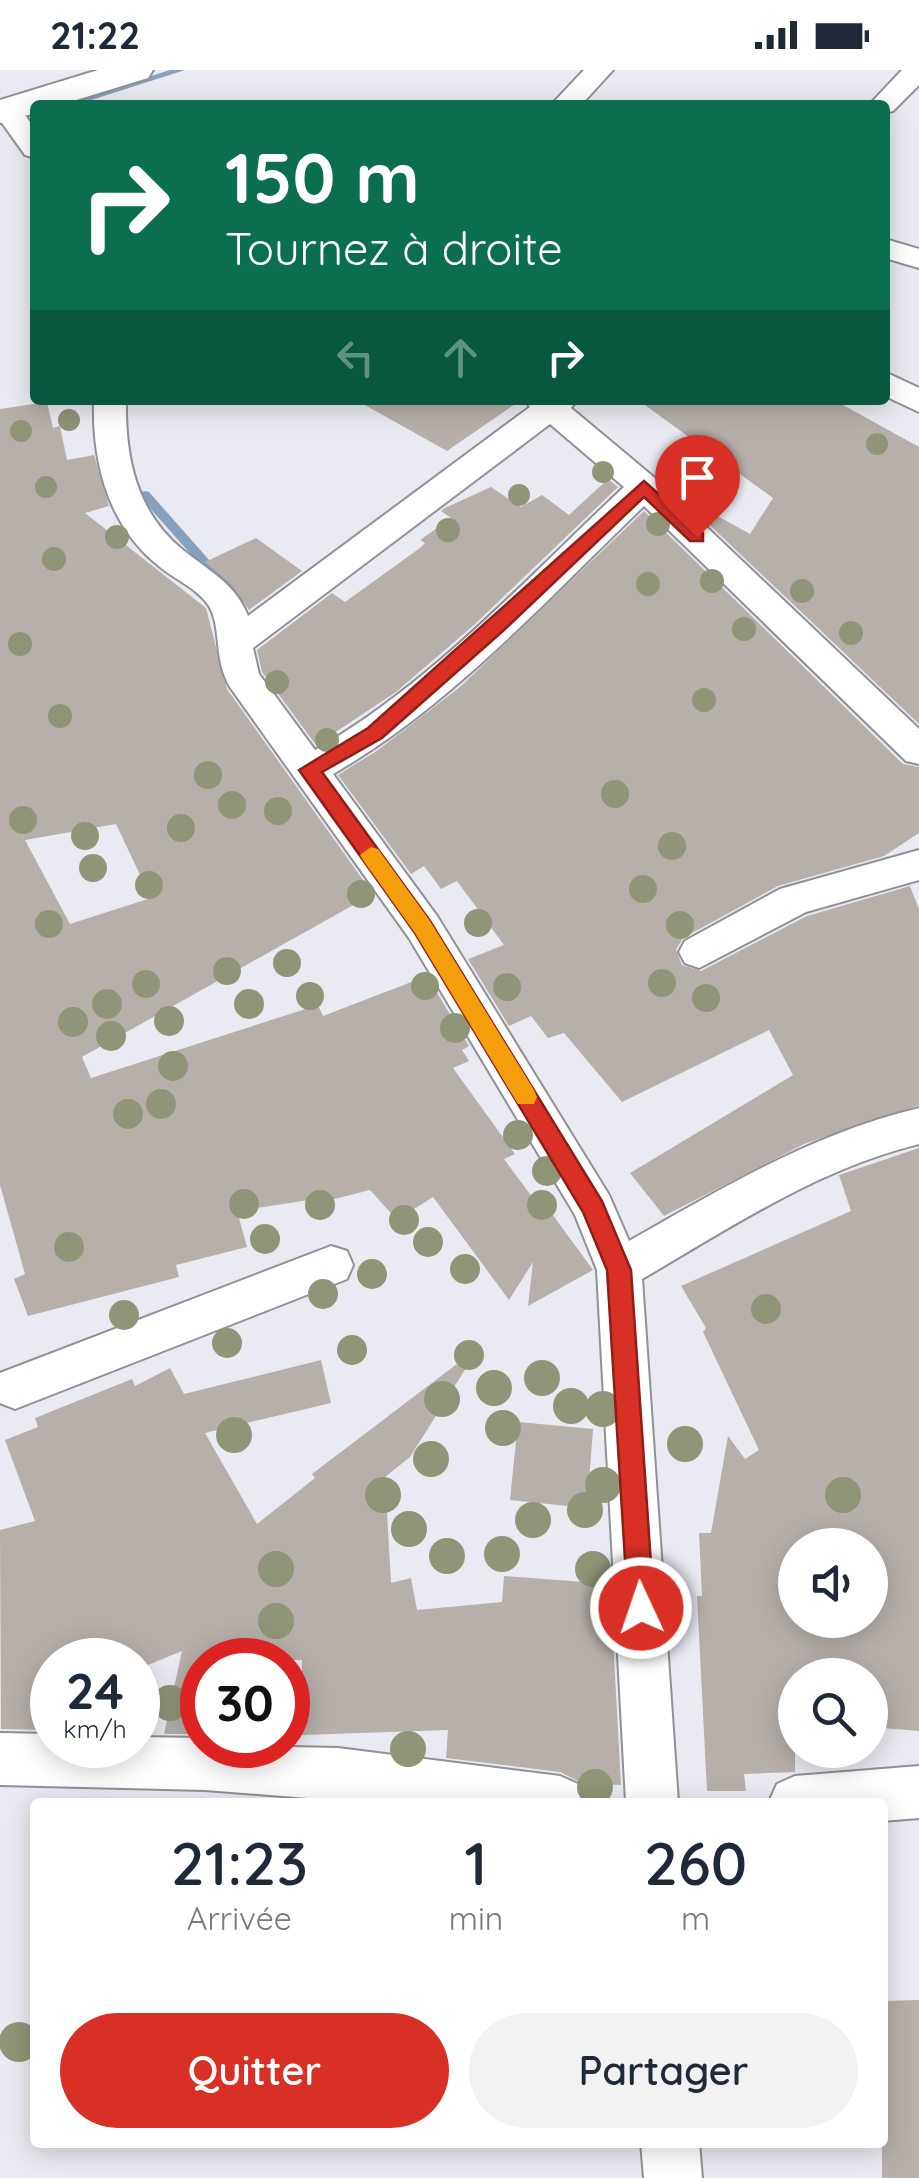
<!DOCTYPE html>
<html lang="fr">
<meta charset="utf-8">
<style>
:root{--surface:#fff;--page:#f2f2f3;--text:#1f2937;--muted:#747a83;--accent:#d93025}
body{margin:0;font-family:Quicksand,sans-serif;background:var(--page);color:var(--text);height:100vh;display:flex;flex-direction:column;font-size:38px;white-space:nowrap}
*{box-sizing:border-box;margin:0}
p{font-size:32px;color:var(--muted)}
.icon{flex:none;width:55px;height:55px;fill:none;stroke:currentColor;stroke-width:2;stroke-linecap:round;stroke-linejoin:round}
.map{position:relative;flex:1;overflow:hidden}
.details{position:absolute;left:30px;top:1728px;width:858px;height:350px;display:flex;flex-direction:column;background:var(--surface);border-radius:10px;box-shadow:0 5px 25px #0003}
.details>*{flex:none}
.banner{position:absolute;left:30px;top:30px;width:860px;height:305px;border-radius:10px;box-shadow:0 5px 25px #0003;background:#0b6e4f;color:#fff;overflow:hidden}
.controls{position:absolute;left:778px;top:1458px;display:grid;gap:20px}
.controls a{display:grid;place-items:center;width:110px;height:110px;border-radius:50%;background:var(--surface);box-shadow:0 5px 25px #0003;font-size:50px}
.speed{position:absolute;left:30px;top:1568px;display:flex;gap:20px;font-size:50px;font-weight:700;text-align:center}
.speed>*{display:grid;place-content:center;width:130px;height:130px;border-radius:50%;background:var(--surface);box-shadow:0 5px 25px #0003;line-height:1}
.speed small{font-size:25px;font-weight:400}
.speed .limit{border:15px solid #d22;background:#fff;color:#111}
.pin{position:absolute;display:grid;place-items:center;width:85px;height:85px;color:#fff;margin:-102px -42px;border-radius:50% 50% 50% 0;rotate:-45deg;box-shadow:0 0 10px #0007}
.pin .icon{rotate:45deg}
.me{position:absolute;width:110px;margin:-55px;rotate:357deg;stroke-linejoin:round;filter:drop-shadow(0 0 8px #0008)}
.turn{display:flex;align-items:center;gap:35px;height:210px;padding:0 30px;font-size:45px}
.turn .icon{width:130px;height:130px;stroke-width:2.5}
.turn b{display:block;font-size:70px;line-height:85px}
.lanes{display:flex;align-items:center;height:95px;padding:0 30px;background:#0003;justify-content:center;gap:50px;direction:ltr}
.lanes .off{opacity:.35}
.eta{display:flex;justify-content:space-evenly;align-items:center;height:170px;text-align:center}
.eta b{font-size:60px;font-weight:600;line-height:70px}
.cta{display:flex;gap:20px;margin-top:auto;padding:20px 30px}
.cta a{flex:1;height:115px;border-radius:60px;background:var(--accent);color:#fff;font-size:40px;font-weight:600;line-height:115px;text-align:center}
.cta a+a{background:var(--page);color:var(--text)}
.status{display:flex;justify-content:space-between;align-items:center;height:70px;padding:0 50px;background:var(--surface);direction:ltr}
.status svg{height:28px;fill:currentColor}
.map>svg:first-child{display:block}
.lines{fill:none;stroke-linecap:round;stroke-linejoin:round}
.stream{fill:#85a1be;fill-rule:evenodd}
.building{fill:#b6afaa;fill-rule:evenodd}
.minor-casing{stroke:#909097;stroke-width:4}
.secondary-casing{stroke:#909097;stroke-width:4}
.minor{fill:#fff;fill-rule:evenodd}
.secondary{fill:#fff;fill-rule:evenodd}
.tree{fill:#909577}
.route{fill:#d93025;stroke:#8d1f18;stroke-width:2.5}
.slow{fill:#f59e0b}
</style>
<div class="status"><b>21:22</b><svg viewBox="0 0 49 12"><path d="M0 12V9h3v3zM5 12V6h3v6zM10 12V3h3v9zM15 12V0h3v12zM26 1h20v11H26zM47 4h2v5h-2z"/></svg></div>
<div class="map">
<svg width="919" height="2108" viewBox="0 0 919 2108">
<rect width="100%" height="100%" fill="#eaeaf2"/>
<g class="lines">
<path class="stream" d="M170 0H185L76 35H61Z
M145 421 149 422 210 491 251 526V532H243L202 497 141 428V422Z"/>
</g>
<path class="building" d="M356 330H521L447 381Z
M638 330H834L919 377V654L676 423 750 464 773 428Z
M47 332 53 358 60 356 67 390 94 385 109 436 85 443 206 538 227 619 373 824 82 987 91 1008 318 935 323 946 427 906 469 976 462 980 469 991 453 998 515 1084 504 1089 538 1135 539 1126 593 1200 528 1236 533 1192 509 1230 433 1127 397 1150 370 1120 331 1130 328 1127 237 1141 247 1177 176 1195 179 1207 28 1246 14 1209 25 1204 0 1115V339ZM116 754 151 828 70 854 25 770Z
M608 409 618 417 474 555 396 622 316 675 262 602 257 580 332 523 345 532 420 478 425 473 420 470 451 448 441 441 445 438 491 417 521 437 542 425 569 445Z
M644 441 903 694 919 697V763L884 786 778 816 683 868 676 880 682 895 701 901 807 846 910 816 919 839V1035L804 1074 664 1146 630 1103 793 1005 769 960 622 1032 564 963 548 968 531 946 509 956 468 889 504 875 457 811 441 819 424 796 411 804 338 705 378 680 460 617Z
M256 468 302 501 249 540 231 514 205 492Z
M919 1078V1661L870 1657V1605H795V1702L744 1704 746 1721H707L697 1526H702L699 1463H711L728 1366 745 1389 759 1380 703 1262 706 1258 681 1216 851 1141 839 1105ZM795 1475H870V1550H795Z
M470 1284 473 1287 410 1387 385 1407 391 1513 411 1508 417 1540 502 1532 504 1506 610 1514 621 1715 582 1713 560 1702 446 1688 448 1660 302 1665V1590H202V1664H164L182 1581 138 1599V1590H52V1660L1 1659 0 1460 35 1451 5 1370 38 1357 35 1348 132 1309 135 1316 170 1298 184 1324 321 1290 331 1333 205 1363 257 1454 315 1408 312 1404Z
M518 1352 593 1359 587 1438 510 1430Z
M919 1930V2108H882V1931Z"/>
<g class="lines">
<g class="minor-casing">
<path id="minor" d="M584 0H613L581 35H551Z
M902 0H919V15L893 41 885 43V35H869Z
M7 32 17 34 35 59V88L25 85 0 50V33Z
M885 169 919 179V198L885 188Z
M885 302 919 318V342L885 326Z
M94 330H126C125 387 136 442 183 480 209 501 235 513 248 546L530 337 525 330H577L571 338 656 409 919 659V694L906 691 644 436C546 530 451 636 333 704L437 846 609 1125 629 1171C724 1117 812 1064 919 1038V1074C817 1099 732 1157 642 1209L678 1732H626L597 1200 575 1145 409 868 230 617C213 588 222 558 209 536 198 519 176 510 160 497 108 456 92 393 94 330ZM550 354 624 417C528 507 429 616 315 680L259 604 253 578Z
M919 780V810L806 842 699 898 685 893 679 882 685 871 780 819Z
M331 1176 347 1181 353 1195 347 1209 15 1339 0 1333V1303Z
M0 1663 52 1664V1675H138V1667L202 1668V1675L338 1678 560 1706 578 1714 586 1732H358L205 1720 0 1715Z
M919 1696V1748L882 1751V1732H769L777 1714 795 1706Z
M641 2072H699L702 2108H644Z"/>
</g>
<g class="secondary-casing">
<path id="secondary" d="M98 0H153L148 8 60 35H35V43L0 53V30Z"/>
</g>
<use href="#minor" class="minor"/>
<use href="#secondary" class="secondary"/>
</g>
<g class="tree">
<circle cx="69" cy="350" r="11"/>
<circle cx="21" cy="361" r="11"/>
<circle cx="877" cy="374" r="11"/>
<circle cx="603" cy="402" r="11"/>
<circle cx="46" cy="417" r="11"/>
<circle cx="519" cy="425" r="11"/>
<circle cx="658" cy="454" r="12"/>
<circle cx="448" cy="460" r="12"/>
<circle cx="117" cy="467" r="12"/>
<circle cx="54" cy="489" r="12"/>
<circle cx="712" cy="511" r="12"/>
<circle cx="648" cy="514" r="12"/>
<circle cx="802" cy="521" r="12"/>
<circle cx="744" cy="559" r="12"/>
<circle cx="851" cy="563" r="12"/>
<circle cx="20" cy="574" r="12"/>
<circle cx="277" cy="612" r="12"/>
<circle cx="704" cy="630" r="12"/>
<circle cx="60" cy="646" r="12"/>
<circle cx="327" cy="670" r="12"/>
<circle cx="208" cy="705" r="14"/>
<circle cx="615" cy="724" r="14"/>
<circle cx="232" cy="735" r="14"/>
<circle cx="278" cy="741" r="14"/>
<circle cx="23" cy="750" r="14"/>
<circle cx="181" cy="758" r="14"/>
<circle cx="85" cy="766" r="14"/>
<circle cx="672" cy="776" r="14"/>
<circle cx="93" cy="798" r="14"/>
<circle cx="149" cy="815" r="14"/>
<circle cx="643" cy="819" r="14"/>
<circle cx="361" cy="824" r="14"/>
<circle cx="478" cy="853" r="14"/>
<circle cx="49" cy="854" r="14"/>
<circle cx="680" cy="855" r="14"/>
<circle cx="287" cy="893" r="14"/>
<circle cx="227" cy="901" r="14"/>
<circle cx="662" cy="913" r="14"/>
<circle cx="146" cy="914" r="14"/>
<circle cx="425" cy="916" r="14"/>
<circle cx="507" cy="917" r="14"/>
<circle cx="310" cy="926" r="14"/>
<circle cx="706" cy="928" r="14"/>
<circle cx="107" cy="934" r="15"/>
<circle cx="249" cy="934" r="15"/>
<circle cx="169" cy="951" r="15"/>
<circle cx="73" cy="952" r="15"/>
<circle cx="455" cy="958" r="15"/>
<circle cx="111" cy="966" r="15"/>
<circle cx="173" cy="996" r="15"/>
<circle cx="161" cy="1034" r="15"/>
<circle cx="128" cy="1044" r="15"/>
<circle cx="518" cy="1065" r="15"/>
<circle cx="547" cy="1101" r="15"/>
<circle cx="244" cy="1134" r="15"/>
<circle cx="320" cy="1135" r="15"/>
<circle cx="542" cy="1135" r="15"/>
<circle cx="404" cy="1150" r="15"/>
<circle cx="265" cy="1169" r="15"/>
<circle cx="428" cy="1172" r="15"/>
<circle cx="69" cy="1177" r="15"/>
<circle cx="465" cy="1199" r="15"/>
<circle cx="372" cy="1204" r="15"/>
<circle cx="323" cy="1224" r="15"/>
<circle cx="766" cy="1239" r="15"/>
<circle cx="124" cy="1245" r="15"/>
<circle cx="227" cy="1273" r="15"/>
<circle cx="352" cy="1280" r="15"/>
<circle cx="469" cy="1285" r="15"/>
<circle cx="542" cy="1308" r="18"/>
<circle cx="494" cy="1318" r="18"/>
<circle cx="442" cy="1329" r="18"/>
<circle cx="571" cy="1336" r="18"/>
<circle cx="603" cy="1339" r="18"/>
<circle cx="503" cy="1358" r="18"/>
<circle cx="234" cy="1365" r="18"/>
<circle cx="685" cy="1374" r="18"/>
<circle cx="431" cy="1389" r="18"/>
<circle cx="603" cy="1415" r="18"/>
<circle cx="383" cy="1425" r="18"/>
<circle cx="843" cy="1425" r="18"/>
<circle cx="585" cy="1440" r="18"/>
<circle cx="533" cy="1450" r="18"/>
<circle cx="409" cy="1459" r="18"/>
<circle cx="502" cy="1484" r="18"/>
<circle cx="447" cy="1486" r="18"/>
<circle cx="276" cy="1499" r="18"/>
<circle cx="593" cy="1499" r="18"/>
<circle cx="276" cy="1551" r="18"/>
<circle cx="170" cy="1633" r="18"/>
<circle cx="408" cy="1679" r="18"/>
<circle cx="595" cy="1717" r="18"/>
<circle cx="19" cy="1972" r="20"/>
</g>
<path class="route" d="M644 411 703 463V471H690L644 427 504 560 382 668 322 702 430 851 602 1131 631 1200 654 1538 650 1547 641 1551 632 1547 628 1538 607 1200 583 1142 415 863 299 700 368 658Z"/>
<path class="slow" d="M371 777 378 779 430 851 534 1020 537 1027 534 1034H518L415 863 363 790 360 785Z"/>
</svg>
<div class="controls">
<a><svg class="icon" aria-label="sound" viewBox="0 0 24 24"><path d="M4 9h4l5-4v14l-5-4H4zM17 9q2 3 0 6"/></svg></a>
<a><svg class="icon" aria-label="search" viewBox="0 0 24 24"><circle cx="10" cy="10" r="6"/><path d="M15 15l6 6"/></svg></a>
</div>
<div class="speed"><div>24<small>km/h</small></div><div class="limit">30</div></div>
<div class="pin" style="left:697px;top:467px;background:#d93025"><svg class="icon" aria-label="arrive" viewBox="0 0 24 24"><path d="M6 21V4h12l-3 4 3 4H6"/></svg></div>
<svg class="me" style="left:641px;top:1538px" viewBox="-20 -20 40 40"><circle r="17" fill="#d93025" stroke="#fff" stroke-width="3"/><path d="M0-11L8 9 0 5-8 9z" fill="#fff"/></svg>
<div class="banner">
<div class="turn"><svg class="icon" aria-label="right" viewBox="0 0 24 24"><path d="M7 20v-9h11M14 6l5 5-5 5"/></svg><div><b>150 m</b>Tournez à droite</div></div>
<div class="lanes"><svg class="icon off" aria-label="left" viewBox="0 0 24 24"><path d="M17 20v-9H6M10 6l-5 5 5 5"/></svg><svg class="icon off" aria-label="ahead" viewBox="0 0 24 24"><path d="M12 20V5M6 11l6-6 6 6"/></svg><svg class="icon" aria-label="right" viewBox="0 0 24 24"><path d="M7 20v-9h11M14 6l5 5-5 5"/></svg></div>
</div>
<section class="details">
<div class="eta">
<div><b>21:23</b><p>Arrivée</p></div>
<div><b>1</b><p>min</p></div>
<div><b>260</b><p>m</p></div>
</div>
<div class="cta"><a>Quitter</a><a>Partager</a></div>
</section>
</div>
